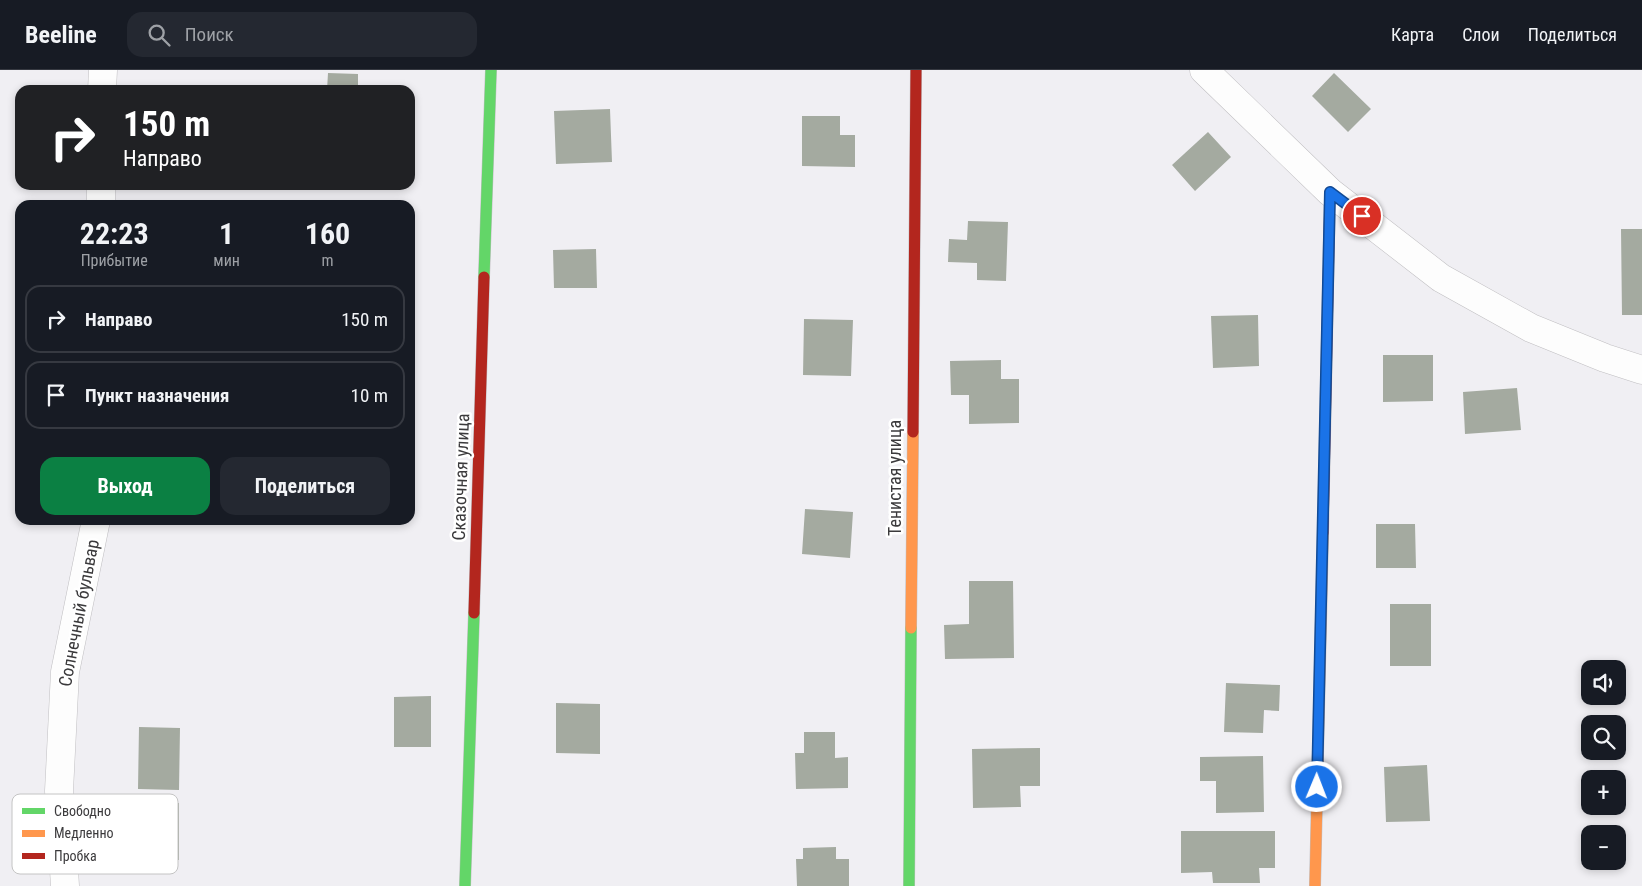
<!DOCTYPE html>
<html lang="ru">
<meta charset="utf-8">
<style>
:root{--surface:#171b24;--page:#242831;--text:#f1f3f6;--muted:#9ea1a6;--line:#363941;--accent:#0b8043}
body{margin:0;font-family:"Roboto Condensed",sans-serif;background:var(--page);color:var(--text);height:100vh;display:flex;flex-direction:column;font-size:19px;white-space:nowrap}
*{box-sizing:border-box;margin:0}
p{font-size:16px;color:var(--muted)}
.icon{flex:none;width:28px;height:28px;fill:none;stroke:currentColor;stroke-width:2;stroke-linecap:round;stroke-linejoin:round}
.map{position:relative;flex:1;overflow:hidden}
.panel{position:absolute;left:15px;top:130px;width:400px;height:325px;display:flex;flex-direction:column;background:var(--surface);border-radius:15px;box-shadow:0 2px 8px #0003}
.panel>*{flex:none}
.guide{position:absolute;left:15px;top:15px;width:400px;height:105px;border-radius:15px;box-shadow:0 2px 8px #0003;background:#202124;color:#fff;overflow:hidden}
.controls{position:absolute;left:1581px;top:590px;display:grid;gap:10px}
.controls a{display:grid;place-items:center;width:45px;height:45px;border-radius:10px;background:var(--surface);box-shadow:0 2px 8px #0003;font-size:25px}
.pin{position:absolute;display:grid;place-items:center;width:42px;height:42px;color:#fff;margin:-21px;border:2px solid #fff;border-radius:50%;box-shadow:0 1px 5px #0007}
.me{position:absolute;width:55px;margin:-28px;rotate:1deg;stroke-linejoin:round;filter:drop-shadow(0 0 4px #0008)}
.turn{display:flex;align-items:center;gap:18px;height:105px;padding:0 25px;font-size:22px}
.turn .icon{width:65px;height:65px;stroke-width:2.5}
.turn b{display:block;font-size:35px;line-height:42px}
.eta{display:flex;justify-content:space-evenly;align-items:center;height:85px;text-align:center}
.eta b{font-size:30px;font-weight:700;line-height:35px}
.button{display:flex;gap:10px;margin-top:auto;padding:10px 25px}
.button a{flex:1;height:58px;border-radius:15px;background:var(--accent);color:#fff;font-size:20px;font-weight:700;line-height:58px;text-align:center}
.button a+a{background:var(--page);color:var(--text)}
ul{padding:0;list-style:none}
li{display:flex;align-items:center;gap:15px;height:68px;margin:0 10px 8px;padding:0 15px;border:2px solid var(--line);border-radius:15px}
li div{flex:1}
li b{display:block;font-size:19px}
li em{font-style:normal}
header{display:flex;align-items:center;gap:30px;box-sizing:border-box;height:70px;padding:0 25px;background:var(--surface);border-bottom:1px solid var(--line)}
header strong{font-size:24px}
nav{display:flex;gap:28px;margin-inline-start:auto;font-size:18px}
.search{width:350px;height:45px;background:var(--page);display:flex;align-items:center;gap:12px;box-sizing:border-box;padding:0 18px;border-radius:15px;color:var(--muted);font-size:19px}
.map>svg:first-child{display:block}
.building{fill:#a4aaa0}
.lines{fill:none;stroke-linecap:round;stroke-linejoin:round}
.street-casing{stroke:#c0bfc2;stroke-width:29}
.fast-casing{stroke:#c0bfc2;stroke-width:12}
.slow-casing{stroke:#c0bfc2;stroke-width:12}
.jam-casing{stroke:#c0bfc2;stroke-width:12}
.street{stroke:#fdfdfd;stroke-width:28}
.fast{stroke:#63d668;stroke-width:11}
.slow{stroke:#ff974d;stroke-width:11}
.jam{stroke:#b3261e;stroke-width:11}
.route-casing{stroke:#114b97;stroke-width:12}
.route{stroke:#1a73e8;stroke-width:9}
.labels{text-anchor:middle;stroke-width:5;stroke-linejoin:round;paint-order:stroke}
.street-label{font-size:18px;fill:#3b3a3c;stroke:#fff}
.key{fill:#fff;stroke:#c4c4c4;stroke-width:1}
.key-label{font-size:14px;fill:#3b3a3c}
</style>
<header>
<strong>Beeline</strong>
<div class="search"><svg class="icon" aria-label="search" viewBox="0 0 24 24"><circle cx="10" cy="10" r="6"/><path d="M15 15l6 6"/></svg>Поиск</div>
<nav><a>Карта</a><a>Слои</a><a>Поделиться</a></nav>
</header>
<div class="map">
<svg width="1642" height="816" viewBox="0 0 1642 816">
<rect width="100%" height="100%" fill="#f0eff3"/>
<path class="building" d="M328 3 358 4V20H327Z
M1334 3 1371 39 1348 62 1312 26Z
M610 39 612 92 556 94 554 41Z
M802 46H840V65H855V97L802 96Z
M1208 62 1231 87 1195 121 1172 95Z
M968 151 1008 152 1006 211 977 210V193L948 192 949 169 967 170Z
M1621 159H1642V245H1622Z
M596 179 597 218H554L553 180Z
M1258 245 1259 296 1213 298 1211 246Z
M804 249 853 250 851 306 803 305Z
M1383 285H1433V331L1383 332Z
M1001 290V309H1019V353L969 354V325H951L950 291Z
M1517 318 1521 360 1465 364 1463 322Z
M805 439 853 442 850 488 802 484Z
M1376 454H1415L1416 498H1376Z
M969 511H1013L1014 588 945 589 944 555 969 554Z
M1390 534H1431V596H1390Z
M1226 613 1280 615 1279 641 1264 640 1263 663 1224 662Z
M431 626V677H394V627Z
M556 633 600 634V684L556 683Z
M139 657 180 658 179 720 138 719Z
M804 662H835V688L848 687V718L796 719 795 683H804Z
M1040 678V716H1020L1021 737 973 738 972 679Z
M1263 686 1264 742 1216 743V711H1200V687Z
M1427 695 1430 751 1386 752 1384 697Z
M131 733H179V790H131Z
M1181 761H1275V798H1259L1260 813H1213L1212 802 1181 803Z
M836 777V789H849V816H797L796 789H803V778Z"/>
<g class="lines">
<g class="street-casing">
<path id="street" d="M1204 0 1330 122 1441 208 1531 258 1605 288 1642 300
M102 20 103 0
M101 135V115
M65 816 59 721 65 602 96 450"/>
</g>
<g class="fast-casing">
<path id="fast" d="M484 207 491 0
M465 816 474 543
M909 816 911 558"/>
</g>
<g class="slow-casing">
<path id="slow" d="M911 558 913 362
M1315 816 1323 463"/>
</g>
<g class="jam-casing">
<path id="jam" d="M913 362 916 0
M1323 463 1330 122
M474 543 484 207"/>
</g>
<use href="#street" class="street"/>
<use href="#fast" class="fast"/>
<use href="#slow" class="slow"/>
<use href="#jam" class="jam"/>
</g>
<g class="lines">
<g class="route-casing">
<path id="route" d="M1317 717 1330 122 1362 146"/>
</g>
<use href="#route" class="route"/>
</g>
<g class="labels">
<g class="street-label">
<text transform="translate(461 407) rotate(-88)" y="6">Сказочная улица</text>
<text transform="translate(895 408) rotate(-90)" y="6">Тенистая улица</text>
<text transform="translate(79 543) rotate(-79)" y="6">Солнечный бульвар</text>
</g>
</g>
<rect x="12" y="724" width="166" height="80" rx="8" class="key"/>
<rect x="22" y="738" width="23" height="6" fill="#63d668"/>
<rect x="22" y="760" width="23" height="7" fill="#ff974d"/>
<rect x="22" y="783" width="23" height="6" fill="#b3261e"/>
<g class="key-label">
<text x="54" y="746">Свободно</text>
<text x="54" y="768">Медленно</text>
<text x="54" y="791">Пробка</text>
</g>
</svg>
<div class="controls">
<a><svg class="icon" aria-label="sound" viewBox="0 0 24 24"><path d="M4 9h4l5-4v14l-5-4H4zM17 9q2 3 0 6"/></svg></a>
<a><svg class="icon" aria-label="search" viewBox="0 0 24 24"><circle cx="10" cy="10" r="6"/><path d="M15 15l6 6"/></svg></a>
<a>+</a>
<a>−</a>
</div>
<div class="pin" style="left:1362px;top:146px;background:#d93025"><svg class="icon" aria-label="arrive" viewBox="0 0 24 24"><path d="M6 21V4h12l-3 4 3 4H6"/></svg></div>
<svg class="me" style="left:1317px;top:717px" viewBox="-20 -20 40 40"><circle r="17" fill="#1a73e8" stroke="#fff" stroke-width="3"/><path d="M0-11L8 9 0 5-8 9z" fill="#fff"/></svg>
<div class="guide">
<div class="turn"><svg class="icon" aria-label="right" viewBox="0 0 24 24"><path d="M7 20v-9h11M14 6l5 5-5 5"/></svg><div><b>150 m</b>Направо</div></div>
</div>
<section class="panel">
<div class="eta">
<div><b>22:23</b><p>Прибытие</p></div>
<div><b>1</b><p>мин</p></div>
<div><b>160</b><p>m</p></div>
</div>
<ul>
<li><svg class="icon" aria-label="right" viewBox="0 0 24 24"><path d="M7 20v-9h11M14 6l5 5-5 5"/></svg><div><b>Направо</b></div><em>150 m</em></li>
<li><svg class="icon" aria-label="arrive" viewBox="0 0 24 24"><path d="M6 21V4h12l-3 4 3 4H6"/></svg><div><b>Пункт назначения</b></div><em>10 m</em></li>
</ul>
<div class="button"><a>Выход</a><a>Поделиться</a></div>
</section>
</div>
